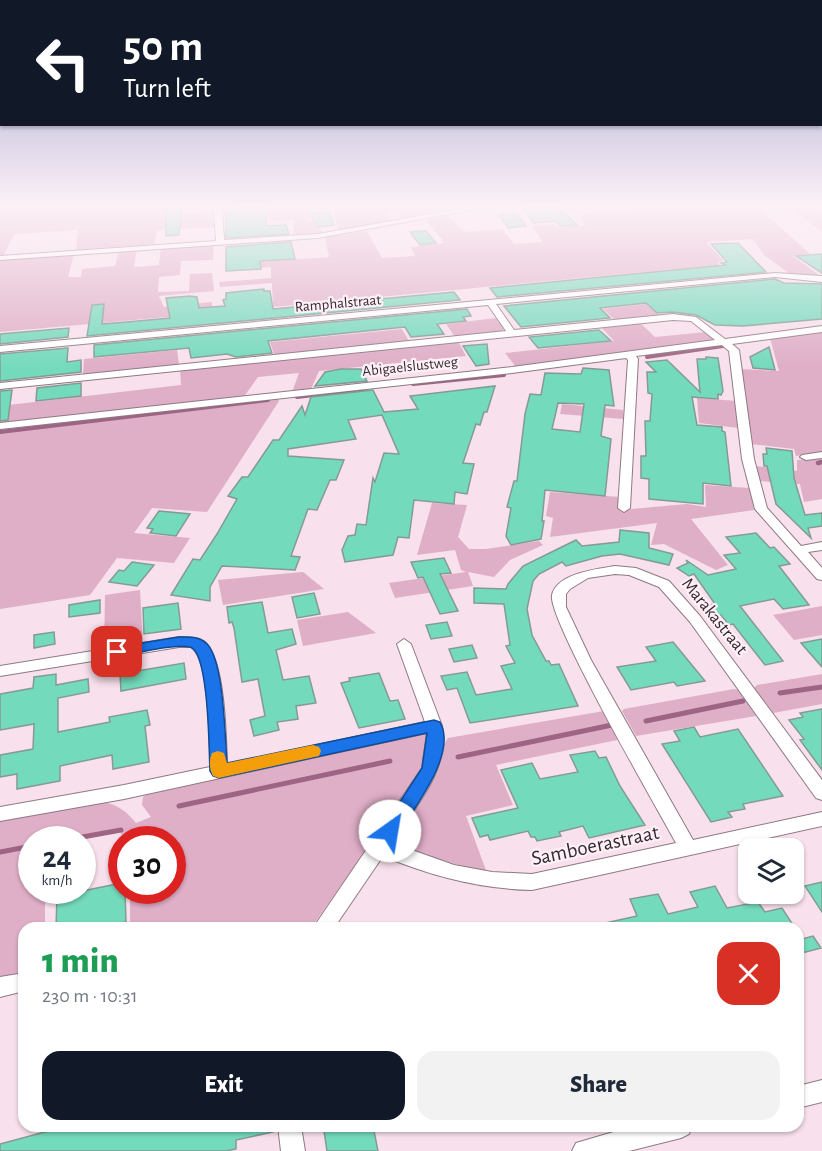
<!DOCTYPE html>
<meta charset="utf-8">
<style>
:root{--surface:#fff;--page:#f2f2f3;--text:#1f2937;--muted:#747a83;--accent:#111827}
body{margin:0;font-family:"Alegreya Sans",sans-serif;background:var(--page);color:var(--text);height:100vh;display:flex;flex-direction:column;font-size:22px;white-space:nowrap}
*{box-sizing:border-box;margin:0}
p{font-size:20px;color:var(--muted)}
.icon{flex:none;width:33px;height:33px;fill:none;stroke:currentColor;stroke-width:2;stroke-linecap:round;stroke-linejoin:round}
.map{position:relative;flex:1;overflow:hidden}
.side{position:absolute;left:18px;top:922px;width:786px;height:210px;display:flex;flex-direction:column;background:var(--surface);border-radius:18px;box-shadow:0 2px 4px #0004}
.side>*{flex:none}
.guide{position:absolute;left:0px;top:0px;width:822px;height:126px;box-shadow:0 2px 4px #0004;background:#111827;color:#fff;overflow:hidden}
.buttons{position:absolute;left:738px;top:838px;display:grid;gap:12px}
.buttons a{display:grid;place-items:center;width:66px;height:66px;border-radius:12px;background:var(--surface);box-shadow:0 2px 4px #0004;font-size:30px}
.speed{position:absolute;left:18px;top:826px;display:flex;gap:12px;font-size:30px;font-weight:700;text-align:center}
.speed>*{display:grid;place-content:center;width:78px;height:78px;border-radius:50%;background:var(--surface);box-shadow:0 2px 4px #0004;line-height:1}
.speed small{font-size:15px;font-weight:400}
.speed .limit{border:9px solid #d22;background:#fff;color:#111}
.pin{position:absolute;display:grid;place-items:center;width:51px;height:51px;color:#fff;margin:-26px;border-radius:12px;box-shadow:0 3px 9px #0006}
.me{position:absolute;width:66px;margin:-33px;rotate:32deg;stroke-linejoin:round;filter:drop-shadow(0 0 4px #0008)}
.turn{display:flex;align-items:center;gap:21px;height:126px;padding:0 24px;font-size:27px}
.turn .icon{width:78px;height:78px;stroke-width:2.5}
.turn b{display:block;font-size:42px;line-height:51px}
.round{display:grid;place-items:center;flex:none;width:63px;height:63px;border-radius:18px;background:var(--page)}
.head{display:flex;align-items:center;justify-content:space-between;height:102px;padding:0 24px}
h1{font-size:36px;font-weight:800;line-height:45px;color:#1e9e55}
.action{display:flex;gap:12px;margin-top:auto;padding:12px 24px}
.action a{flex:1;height:69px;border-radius:18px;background:var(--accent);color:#fff;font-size:24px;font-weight:800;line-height:69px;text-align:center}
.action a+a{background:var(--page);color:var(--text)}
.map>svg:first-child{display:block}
.green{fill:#dfaec7}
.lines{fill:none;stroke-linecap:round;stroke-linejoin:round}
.stream-far2{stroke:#9d6583;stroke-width:4}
.stream-far1{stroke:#9d6583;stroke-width:4.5}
.stream{stroke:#9d6583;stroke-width:5}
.building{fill:#74dabc;stroke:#839b92;stroke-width:1.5;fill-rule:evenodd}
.street-casing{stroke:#8e7983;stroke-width:2}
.street{fill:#fff;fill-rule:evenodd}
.route{fill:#1a73e8;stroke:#114b97;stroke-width:1.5}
.slow{fill:#f59e0b}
.labels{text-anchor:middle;stroke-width:4.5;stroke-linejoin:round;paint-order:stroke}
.far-street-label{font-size:15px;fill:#332a2e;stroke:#fff0f7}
.street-label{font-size:18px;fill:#332a2e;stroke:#fff0f7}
.near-street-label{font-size:21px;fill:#332a2e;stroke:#fff0f7}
</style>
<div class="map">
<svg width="822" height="1151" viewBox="0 0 822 1151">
<rect width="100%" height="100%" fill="#f8e0ec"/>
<path class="green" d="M0 207H165L164 215 216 212V227L157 230 155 244 76 250 78 230 14 234 4 255 0 256Z
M268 207H435L442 214 401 221 397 212H388L390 223 339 232 333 209 309 210V219L324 233 294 236 293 220 268 221Z
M625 207H758L810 254 793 256 822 277 790 274 764 255 753 239 706 242 724 261 717 262 719 265 273 307 272 283 220 287 219 282 271 278V267L254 268V262L329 257 325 237 367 231 382 258 415 256 411 247 444 243 427 220 447 216 465 232 502 229 514 244 543 242 532 226 554 224 557 227 586 225 577 214 627 210Z
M789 207H822V232Z
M214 242 213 260 181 261 180 275 159 277 158 292 189 291 190 274 212 273 214 291 159 296 164 307 212 302V313L0 332V259L74 254 68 277H81L82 269 115 266 119 250 137 248 134 267 159 265 161 246Z
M646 304 660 316 616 321 603 309Z
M496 318 504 329 499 333 455 337 446 324Z
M639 322 655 337 706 332 717 341 516 367 505 353 614 341 600 326Z
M402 329 410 343 275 357 270 342Z
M822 331V452L796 456 794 449 750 444 740 369 779 371 770 338Z
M458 341 466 356 319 371 311 389 292 392 299 373 258 377 243 398 0 425V406L181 385 180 369Z
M177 350 179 365 83 375 84 359Z
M278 398 279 401 207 512 152 508 134 533 190 538 174 563 117 558 90 595 0 609V428Z
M697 398 737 401 738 428 699 423Z
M562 404 623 410V419L560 414Z
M819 458 822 460V499L804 502 800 484 759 481 755 466 797 471V460Z
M705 485 750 488 754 510 691 519 728 565 716 570 664 544 651 545 657 523 550 537 553 518 546 516 550 492 620 497V510L687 504 706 507Z
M432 503 467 505 458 537 469 549H486L539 541 543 545 510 560 494 577 468 572 473 586 395 598 389 583 466 572 461 570 455 550 417 555Z
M303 572 324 589 223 605 218 580Z
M140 590 143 643 104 649 105 595Z
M822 606V635L794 640 773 615Z
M348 612 376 633 303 646 297 620Z
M822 674V704L773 713 754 688 757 685Z
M734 689 738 690 756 716 636 736 622 711 624 709Z
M604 711 622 739 496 765 513 805 466 816 487 873 413 852 404 842 400 832 403 824 437 769 440 750 448 738Z
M419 734H426L428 739 422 770 311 928H130V891H172V840H123L120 830 66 840H32V891H45V928H24V973L0 979V819L103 802C118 805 126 811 136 823L151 817 142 805 143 797 152 790Z"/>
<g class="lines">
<path class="stream-far2" d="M647 357 723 346
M413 384 504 375
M297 397 363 389
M0 432 268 400"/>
<path class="stream-far1" d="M818 463 822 462"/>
<path class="stream" d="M780 693 822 687
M646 721 743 701
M458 757 612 725
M179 806 390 761
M66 840 121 830
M0 852 32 846"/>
</g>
<path class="building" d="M234 207H267L266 226 286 225 289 234 226 238V212L233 211Z
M522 207H558L577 225 560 226 555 221 533 223Z
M182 208 179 235 166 236V209Z
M330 212 334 225 318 227 308 213Z
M516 214 526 226 508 228 499 215Z
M426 231 436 243 420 245 410 232Z
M291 242 295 259 260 261 261 269 226 271V247Z
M738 243 766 272 497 297 490 288 725 265 721 263 727 262 711 244Z
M822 254V273L796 256Z
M775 279 784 283 822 284V319L743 326 715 325 696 315 673 312 657 313 646 303 600 308 610 318 521 327 504 306Z
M264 289V291H270L273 309 454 292 460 300 87 336 92 305 104 304 102 324 127 322 170 318 166 298 190 296 197 297 199 308 225 306 223 300 226 299V293Z
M467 309 471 316 463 317 466 321 437 324 444 334 411 337 405 327 268 341 272 353 236 357 227 354 191 358 189 348 94 357V345Z
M69 328 68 337 0 344V334Z
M599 330 611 341 538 348 529 337Z
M487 344 489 364 476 366 463 346Z
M769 347 775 370 753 368 750 357Z
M68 348 67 362 81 360V372L0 381V354Z
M706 357 718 358 723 391 721 395 718 394V399L692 397 697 425 722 427V431L725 432 731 486 703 483V504L649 499V479L641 478V456H646L645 421H650L652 394 648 393 647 372H656L646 362 667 360 700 392 697 359H706Z
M583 368 609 370 614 406 605 405 601 436 611 439 605 496 545 490 542 521H544L541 539 511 545 506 536 511 508 507 507 514 481H517L525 414 530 394 541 395 545 373 581 374ZM558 403 584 404 580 432 552 429Z
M341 369H361L367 381 315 386 325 372Z
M81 383V396L36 401 37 388Z
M495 386 487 412H484L480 425 476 424 463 463 474 464 467 494 455 492 454 504 414 500 409 538 398 537 393 555 345 562 342 550 348 536 355 535 357 524 366 525 373 478 375 482 384 453 399 454 382 415 348 420 356 439 288 449V456L344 460 336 480H330L317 510 308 509 291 556 300 557 295 570 222 566 210 587V601L171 595 193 559 200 560 217 534 237 499 228 496 242 477H248L273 440H279L302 406 305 415 311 397 373 390 384 412 418 409 410 396Z
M12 390 8 420 0 421V391Z
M766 448 792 451 794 478 805 515 822 513V526L808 528 811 538 776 504 767 466H764L763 454H767Z
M159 511 190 514 176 536 150 533 153 529 147 528Z
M620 530 649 533V548L673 554 669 565 620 554 602 556 566 566 562 562 539 574 533 581 527 609 532 635 546 661H549L551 665 559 664 578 706 470 723 457 688 447 690 441 676 467 672 476 695 512 689 501 666 515 663 506 646 510 645 504 604 474 603V588L506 589 508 584 523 566 576 540 582 546 619 542Z
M756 533 770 548 774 547 790 564 779 566 809 605 783 609 774 599 740 606 783 661 765 665 733 624 729 625 721 615 717 616 709 605 715 604 694 574 689 576 677 568 688 563 686 560 708 575 736 569 724 555 740 553 726 537Z
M444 558 451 573 440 574 458 611 440 614 423 577 418 578 411 562Z
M132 562 154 565 137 586 109 582 119 570 124 571Z
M314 593 320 614 297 618 292 597Z
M100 600V613L69 617V605Z
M262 602 268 633 292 629 296 644 276 650 283 680 309 676 316 703 296 706 298 719 277 722 279 730 254 736 250 720 265 716 258 679 242 682 234 628 232 622 229 623 227 607Z
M178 603 181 629 144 634 143 608Z
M447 622 452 636 431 639 426 625Z
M54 632 55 644 34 648V635Z
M822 639V667L801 643Z
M673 642 705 681 677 686 674 682 631 690 617 667 656 661 646 647Z
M472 645 477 658 454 662 449 649Z
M184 663 186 679 121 691 120 674Z
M379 673 390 701 398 700 405 719 359 728 341 683 350 681 349 678Z
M56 674V685L88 679 89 692 58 698V732L110 722 109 717 147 710 150 725 145 726 149 762 113 769 112 755 60 766V781L17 789V774L0 777V755L33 749 34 724 0 730V694L33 688 34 677Z
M822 709V770L800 740 804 739 789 720 803 717 800 713Z
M694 727 700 737 738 729 783 796 743 804 745 809 728 812 732 817 711 822 662 744 680 741 674 731Z
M595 751 599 758 606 757 620 786 645 825 589 838 583 826 559 832 561 836 537 841 535 837H531L528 831 490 840 488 835 480 837 472 818 518 808 501 770 532 763 540 779 578 772 570 755Z
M822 882V912L805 886Z
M122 883V891H125L126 922 92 928H56L57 896Z
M715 886 727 908 758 902 765 912 782 908 795 928H606L605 923 637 916 630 899 658 894 668 914 698 907 690 892Z
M813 936 821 948 798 954V940Z
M67 1126H272L273 1132 236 1140V1149L226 1151H0V1144Z
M342 1126H373L378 1151H327L324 1131Z"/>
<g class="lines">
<g class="street-casing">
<path id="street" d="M214 207H222L224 240 318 234 471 207H487L318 238 0 260V256L216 241Z
M775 273 822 276V282L775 277 496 304 514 330 673 314 696 317 725 339 822 326V332L732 344 739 350 754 459 767 508 801 546 822 542V550L808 552 822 568V580L817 579 755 509 742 459 729 351 722 345 636 356 638 359 630 508 624 512 618 508 628 360 626 358 512 373 0 429V423L512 367 715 340 691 321 673 320 0 389V383L506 331 488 305 0 352V346Z
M822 452V458L806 460 800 457 802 455Z
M615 566 636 568 669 581 700 616 822 780V800L816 798 690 622 659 587 629 575 615 574 588 578 570 589 566 594V607L591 660 693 840 822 812V826L532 890C480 889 431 876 383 856L334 928H313L422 768 427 733 124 799 0 821V807L124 785 210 767C210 744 210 660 191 647H179L0 676V666L179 637C188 637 200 637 206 643 225 663 226 736 227 764L425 722 397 644 404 639 411 644 442 726C450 770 414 808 392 843L454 865 492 872 532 874 676 843C658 810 547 618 552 595 557 573 597 569 615 566Z
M24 973V991L0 997V977Z
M822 1080V1102L798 1108V1086Z
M278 1126H301L305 1151H281Z
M634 1126H692L689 1134 681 1138 629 1151H572L576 1143Z"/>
</g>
<use href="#street" class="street"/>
</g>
<linearGradient id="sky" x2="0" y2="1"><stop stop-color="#9c9ece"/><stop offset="0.56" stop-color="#fcf1f6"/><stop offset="1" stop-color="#fcf1f6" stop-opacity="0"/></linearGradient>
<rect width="822" height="368" fill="url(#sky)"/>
<path class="route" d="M179 637C189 637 198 636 206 643 224 658 225 739 227 763L434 720 440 722C458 754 413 809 397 836L390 838 384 836 381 831 422 768 427 733 219 778 213 776 210 771C209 752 209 651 190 647 175 643 134 654 117 657L109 652 117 647Z"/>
<path class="slow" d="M313 745 319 747 321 751 319 756 219 778 213 776C209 769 209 759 212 753L218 751 224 753 227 763Z"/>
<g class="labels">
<g class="far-street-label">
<text transform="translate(338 303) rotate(-5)" y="5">Ramphalstraat</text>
<text transform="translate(410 366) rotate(-6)" y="5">Abigaelslustweg</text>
</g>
<g class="street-label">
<text transform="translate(715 616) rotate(51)" y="6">Marakastraat</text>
</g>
<g class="near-street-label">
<text transform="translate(595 845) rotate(-12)" y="7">Samboerastraat</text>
</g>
</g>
</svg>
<div class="buttons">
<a><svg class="icon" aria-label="layers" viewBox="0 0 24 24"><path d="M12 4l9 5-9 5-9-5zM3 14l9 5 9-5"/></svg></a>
</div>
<div class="speed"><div>24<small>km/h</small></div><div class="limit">30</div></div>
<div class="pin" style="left:117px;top:652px;background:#d93025"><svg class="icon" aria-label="arrive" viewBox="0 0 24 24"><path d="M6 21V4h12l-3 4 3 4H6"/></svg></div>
<svg class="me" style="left:390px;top:831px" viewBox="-20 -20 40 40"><circle r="19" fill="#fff"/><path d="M0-13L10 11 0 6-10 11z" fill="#1a73e8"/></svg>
<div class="guide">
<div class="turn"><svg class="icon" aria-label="left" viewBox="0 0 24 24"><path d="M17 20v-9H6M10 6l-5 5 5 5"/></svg><div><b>50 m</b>Turn left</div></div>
</div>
<section class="side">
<div class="head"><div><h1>1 min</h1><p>230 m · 10:31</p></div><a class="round" style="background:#d93025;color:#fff"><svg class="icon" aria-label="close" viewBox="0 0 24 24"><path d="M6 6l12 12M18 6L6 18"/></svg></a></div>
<div class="action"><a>Exit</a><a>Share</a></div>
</section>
</div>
